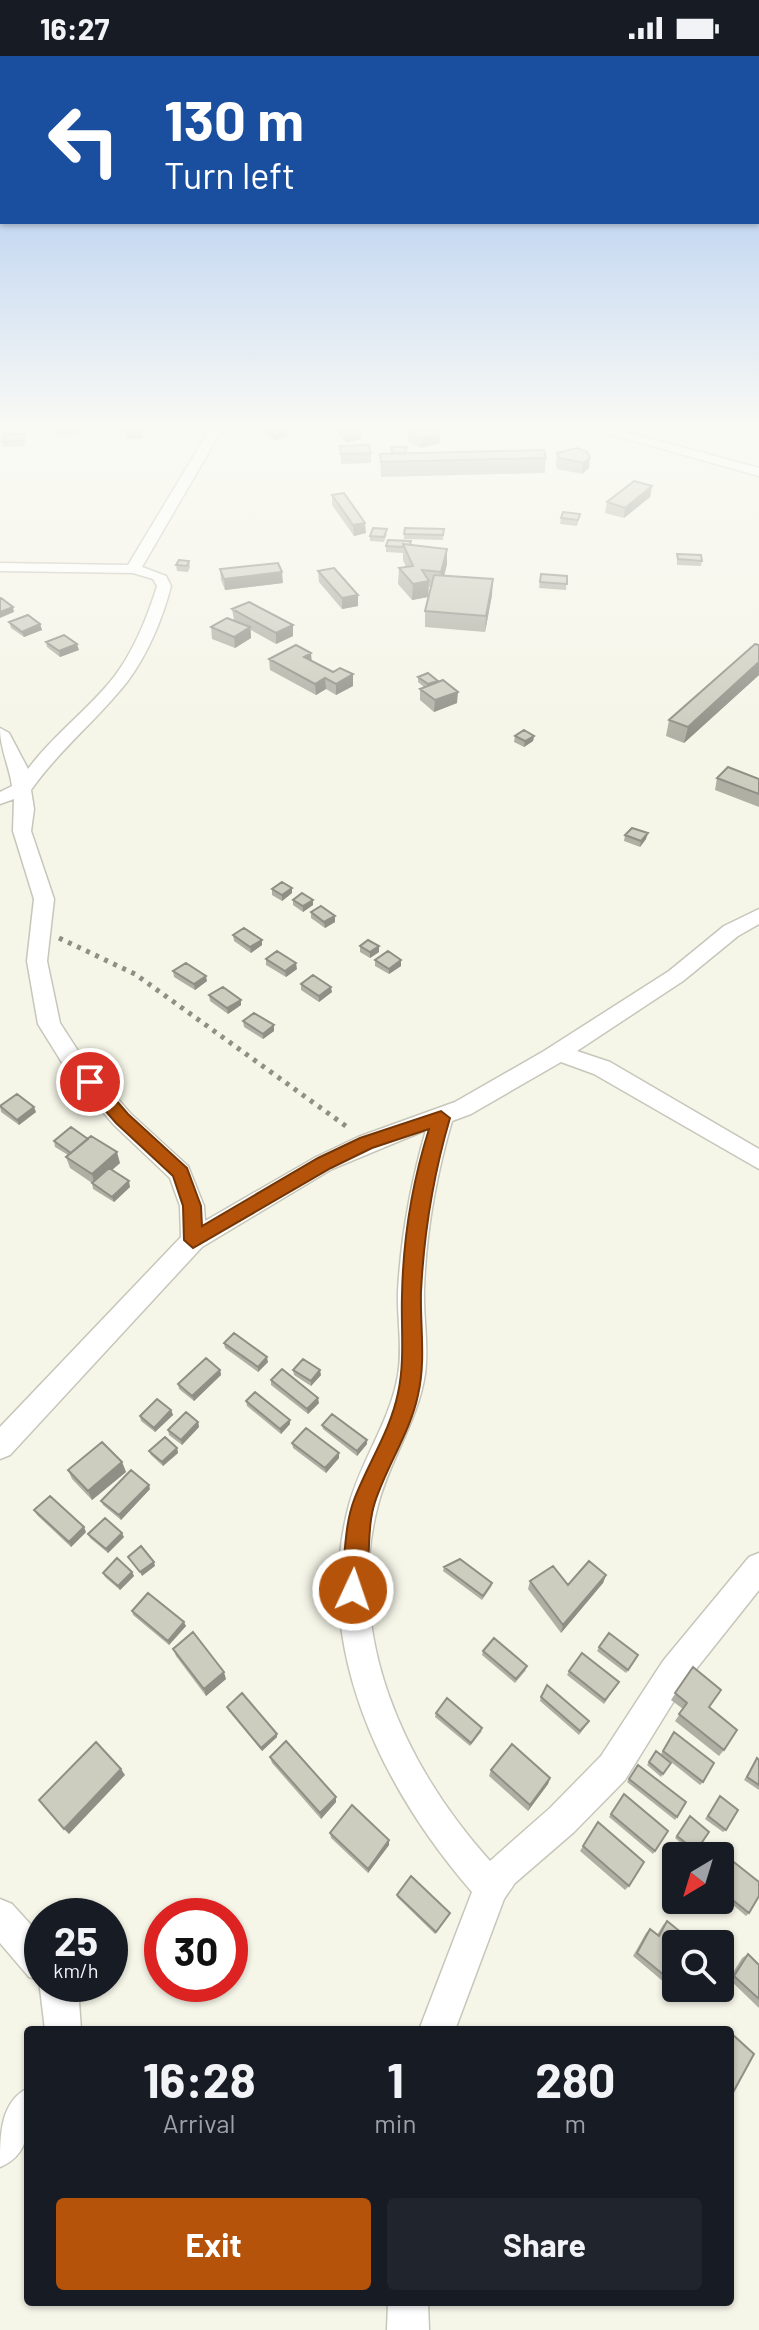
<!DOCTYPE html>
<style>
:root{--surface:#171b24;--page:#20242c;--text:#f1f3f6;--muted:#9ea1a6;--accent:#b45309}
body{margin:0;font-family:Barlow,sans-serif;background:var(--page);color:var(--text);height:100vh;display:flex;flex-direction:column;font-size:30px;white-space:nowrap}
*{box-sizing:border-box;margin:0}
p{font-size:26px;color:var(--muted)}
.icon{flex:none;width:44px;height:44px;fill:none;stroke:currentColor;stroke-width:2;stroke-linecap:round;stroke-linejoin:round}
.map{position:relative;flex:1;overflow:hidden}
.side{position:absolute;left:24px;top:1970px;width:710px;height:280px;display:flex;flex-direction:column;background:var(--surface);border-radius:8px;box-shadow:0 2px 6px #0004}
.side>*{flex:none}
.top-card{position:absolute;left:0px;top:0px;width:760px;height:168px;box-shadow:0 2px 6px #0004;background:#1a4fa0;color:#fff;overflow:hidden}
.needle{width:52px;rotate:218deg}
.tools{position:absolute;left:662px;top:1786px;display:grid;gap:16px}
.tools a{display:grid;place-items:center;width:72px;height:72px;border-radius:8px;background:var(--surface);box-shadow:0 2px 6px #0004;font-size:40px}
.speed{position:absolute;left:24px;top:1842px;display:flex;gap:16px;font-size:40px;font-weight:700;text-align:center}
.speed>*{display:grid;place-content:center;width:104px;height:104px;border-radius:50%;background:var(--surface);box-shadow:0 2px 6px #0004;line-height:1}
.speed small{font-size:20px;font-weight:400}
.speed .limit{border:12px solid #d22;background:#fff;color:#111}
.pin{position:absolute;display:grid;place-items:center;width:68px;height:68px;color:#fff;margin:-34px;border:4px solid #fff;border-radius:50%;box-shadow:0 2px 8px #0007}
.me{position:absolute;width:88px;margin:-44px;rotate:3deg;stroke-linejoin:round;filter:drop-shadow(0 0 6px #0008)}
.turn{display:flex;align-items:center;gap:28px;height:168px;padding:0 32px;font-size:36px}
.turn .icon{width:104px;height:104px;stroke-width:2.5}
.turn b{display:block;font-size:56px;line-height:68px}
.eta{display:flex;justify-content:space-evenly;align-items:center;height:136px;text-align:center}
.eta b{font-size:48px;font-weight:700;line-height:56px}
.cta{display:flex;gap:16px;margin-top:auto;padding:16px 32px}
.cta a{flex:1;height:92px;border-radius:8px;background:var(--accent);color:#fff;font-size:32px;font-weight:700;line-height:92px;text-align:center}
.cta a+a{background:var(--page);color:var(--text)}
.status{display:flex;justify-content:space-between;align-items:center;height:56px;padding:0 40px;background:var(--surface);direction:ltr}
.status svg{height:22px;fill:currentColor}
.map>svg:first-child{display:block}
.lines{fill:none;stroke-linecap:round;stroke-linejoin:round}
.street-casing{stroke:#c6c6ba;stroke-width:3}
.path{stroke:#8f8f86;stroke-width:5;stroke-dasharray:4 6;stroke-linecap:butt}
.street{fill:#fff;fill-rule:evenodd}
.wall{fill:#afafa4}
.shaded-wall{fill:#8f8f86}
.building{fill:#ccccbf;stroke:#8f8f86;stroke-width:2}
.route{fill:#b45309;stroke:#753606;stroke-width:2}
</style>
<div class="status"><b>16:27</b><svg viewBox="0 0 49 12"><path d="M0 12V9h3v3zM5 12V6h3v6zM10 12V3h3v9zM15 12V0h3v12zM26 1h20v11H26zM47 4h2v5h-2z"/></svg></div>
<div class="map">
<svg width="759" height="2274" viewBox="0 0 759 2274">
<rect width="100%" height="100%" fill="#f5f5e8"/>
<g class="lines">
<g class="street-casing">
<path id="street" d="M213 368H225L142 511 166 520 171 530C163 562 147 600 127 626 97 664 60 693 31 734L34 753 31 775 54 843 47 905 60 967 82 1001 130 1057 188 1110 204 1150 205 1165 316 1101 358 1081 455 1046 544 995 669 915 724 870 759 853V868L738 880 683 925 577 995 610 1006 759 1093V1113L594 1018 561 1006 471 1058 452 1065C436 1120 426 1176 424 1233 423 1261 429 1289 425 1318 418 1365 390 1403 378 1449 344 1579 404 1709 490 1805L550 1752 601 1700 663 1605 749 1501 759 1497V1534L685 1627 625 1724 574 1776 515 1827 504 1843 455 1974H419L472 1836C382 1732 311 1590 349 1449 361 1404 390 1366 398 1319 403 1291 397 1263 398 1235 401 1181 411 1126 426 1074L332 1113 202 1191 10 1399 0 1403V1371L181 1181 180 1150 170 1122 114 1069 66 1013 38 968 27 905 34 843 13 775 14 743 0 748V736L12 730C9 709 0 693 0 672L9 677 28 713C53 679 88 654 114 621 133 596 148 560 157 530L153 523 133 517 0 515V507L128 509Z
M574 368H596L759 412V420Z
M0 1843 12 1848 42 1881V1928H73L79 1945 81 1974H45L39 1924 29 1921 0 1887Z
M28 2032C28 2064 34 2097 0 2111 0 2079 0 2046 28 2032Z
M388 2246H428L429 2274H387Z"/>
</g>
<path class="path" d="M59 882 135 918 350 1073"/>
<use href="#street" class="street"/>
</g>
<path class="wall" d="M80 368 79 379 58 380 57 375Z
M266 374 288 380 275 384 266 379Z
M338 375 361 383 347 387 339 380Z
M408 375 440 387 420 392 408 385Z
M26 383 24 390 3 391 2 386Z
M340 390 371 397V407L341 408Z
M391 391 407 397 546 402 545 417 381 421 380 398 391 397Z
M577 392 589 412 582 418 557 413 556 407 557 397Z
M652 430 650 441 624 462 605 457 607 446Z
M332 439 366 477 354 480 332 449Z
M561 462 579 463 577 470 560 468Z
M444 473 443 484 404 483V478Z
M387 478 384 486 370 485V480Z
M411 489 447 508 444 520 492 539 485 576 425 571V555L431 531H429L428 541 412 544 398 528 399 512 406 511 403 504V497L386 496V490Z
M677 498 702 505 701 510 677 509Z
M189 505 190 511 188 516 177 515 176 509Z
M220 513 283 527 225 534 221 524Z
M318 515 358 550 342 553 319 526Z
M541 518 567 520 566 534 539 532Z
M232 553 293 569V580L276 588 251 574V582L235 592 212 583 211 571 234 564Z
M9 566 40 568 42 574 24 581 11 572Z
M46 586 79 594 60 601 47 591Z
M759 589V619L684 687 666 680 669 664Z
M269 603 312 605 333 616 353 618V630L336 639 326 633 316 639 270 614Z
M418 621 438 625 457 647 434 656 420 644V633L424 631 418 626Z
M515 680H534L533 685 524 691 514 686Z
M717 722 759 723V751L715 734Z
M625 779 646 783 640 791 624 785Z
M292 832V837L282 845 272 839V833Z
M293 844H313V849L303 856 293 849Z
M311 856 335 866 325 872 311 862Z
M233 879 262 889 251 897 234 885Z
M360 890 379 896 370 902 360 896Z
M266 903 297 913 286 921 266 909Z
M375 904H401V910L389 918 375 910Z
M173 915 207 925 195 934 174 921Z
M301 928 332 936 319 946 301 934Z
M209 939 241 949 228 958 210 945Z
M243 965 274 969V975L263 983 244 971Z
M0 1050 36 1056 19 1069 1 1056Z
M54 1085 120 1107 112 1114 130 1131 114 1146 93 1133 92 1127 70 1112 66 1101 68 1099 55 1091Z
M224 1287 268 1306 258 1316 225 1292Z
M220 1314 221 1319 194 1345 179 1333 178 1328Z
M293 1314 321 1319 311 1330 294 1319Z
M271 1324 319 1347 308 1358 271 1329Z
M246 1345 290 1364V1368L281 1378 247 1350Z
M171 1354 173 1359 155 1376 141 1365 140 1360Z
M198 1366 199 1371 182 1389 169 1379 168 1374Z
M322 1369 367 1388 357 1400 323 1373Z
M292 1387 339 1402 326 1417 293 1392Z
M177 1392 178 1397 163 1410 151 1399 149 1395Z
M122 1406 126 1416 92 1444 72 1423 68 1414Z
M150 1433 121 1464 103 1449 101 1445Z
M34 1454 86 1476 71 1491 37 1459Z
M88 1478 124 1481 108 1497 90 1482Z
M444 1511 492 1527 491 1531 482 1544 443 1515Z
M132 1516 134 1520 120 1534 105 1521 103 1517Z
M606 1519 603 1527 561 1577 528 1533 530 1525 568 1529Z
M132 1555 186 1570 169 1589 133 1559Z
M599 1591 636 1603 626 1617 597 1595Z
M173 1593 226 1623 206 1640 176 1600Z
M483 1595 526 1614 515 1627 482 1599Z
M693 1611 724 1694 719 1700 675 1665 683 1653 671 1644Z
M569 1615 619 1626 604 1648 567 1619Z
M541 1641 587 1668 579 1679 540 1645Z
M227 1651 277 1681 262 1695 228 1654Z
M436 1657 482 1675 470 1690 435 1661Z
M674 1676 703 1726 700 1729 661 1698Z
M656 1695 671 1707 661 1721 647 1709Z
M270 1701 336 1741V1746L321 1763 272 1707Z
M757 1702 759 1704V1734L744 1724Z
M638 1709 677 1761 675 1764 627 1726Z
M491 1714 550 1722 548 1728 528 1755 489 1720Z
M624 1738 668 1775 653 1798 609 1761Z
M720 1740 726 1774 723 1776 705 1763Z
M688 1763 696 1795 693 1798 675 1782Z
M598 1766 629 1830 625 1834 580 1795Z
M330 1777 389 1784V1789L368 1817 331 1782Z
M730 1803 749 1857 746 1860 720 1838V1818Z
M397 1839 449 1859 435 1878 397 1841Z
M667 1865 676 1888V1932H684L683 1935 678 1938 633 1900 646 1877 650 1873 657 1879 663 1869Z
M748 1898 759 1909V1952L729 1923 742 1902Z"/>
<path class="shaded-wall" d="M288 375V380L275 384V379Z
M142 376 143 382 127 383 126 378Z
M440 377V387L420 392 421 382Z
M361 378V383L347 387 346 381Z
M590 402 589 412 582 418 583 407Z
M652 430 650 441 624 462 625 452Z
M365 467 366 477 354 480 353 469Z
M447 493V508L441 532V516Z
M282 516 283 527 225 534 224 523Z
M493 523 492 539 485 576 486 560Z
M429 525 428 541 412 544 413 528Z
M358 539V550L342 553V542Z
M13 551 14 556 0 562V556Z
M40 568 42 574 24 581 22 576Z
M293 569V580L276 588V577Z
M250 571 251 582 235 592 234 581Z
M77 588 79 594 60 601 59 595Z
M311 597 312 608 304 601Z
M759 606V619L684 687 688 671Z
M353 618V630L336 639V628Z
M325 622 326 633 316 639 315 628Z
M458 636 457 647 434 656 435 644Z
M534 680 533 685 524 691 525 685Z
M648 777 646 783 640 791 641 785Z
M292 832V837L282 845V839Z
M313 844V849L303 856V850Z
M335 860V866L325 872 324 866Z
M262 884V889L251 897 250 891Z
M379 890V896L370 902V896Z
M401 904V910L389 918V913Z
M296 907 297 913 286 921 285 915Z
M206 920 207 925 195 934 194 928Z
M331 931 332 936 319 946V940Z
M241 944V949L228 958 227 952Z
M274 969V975L263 983V978Z
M34 1051 36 1056 19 1069 17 1064Z
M117 1096 120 1107 95 1129 92 1118Z
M129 1125 130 1131 114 1146 112 1141Z
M267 1301 268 1306 258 1316V1311Z
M220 1314 221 1319 194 1345 192 1340Z
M320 1314 321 1319 311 1330V1325Z
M318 1342 319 1347 308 1358 307 1353Z
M171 1354 173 1359 155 1376 154 1372Z
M290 1364V1368L281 1378 280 1373Z
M198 1366 199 1371 182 1389 181 1384Z
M367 1384V1388L357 1400V1395Z
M177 1392 178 1397 163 1410 162 1406Z
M339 1397V1402L326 1417 325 1412Z
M122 1406 126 1416 92 1444 88 1435Z
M149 1429 150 1433 121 1464 119 1459Z
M84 1471 86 1476 71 1491 69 1486Z
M122 1477 124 1481 108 1497 106 1493Z
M154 1506 155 1510 142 1520 140 1516Z
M132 1516 134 1520 120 1534 118 1530Z
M606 1519 603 1527 561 1577 563 1569Z
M184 1566 186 1570 169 1589 168 1585Z
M224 1616 226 1623 206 1640 204 1633Z
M277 1678V1681L262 1695 261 1692Z
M121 1713 125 1719 69 1778 64 1773Z
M550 1722 548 1728 528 1755 530 1749Z
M336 1741V1746L321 1763 320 1757Z
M389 1784V1789L368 1817V1813Z"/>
<path class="building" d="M59 368H79L78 374 57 375Z
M139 368 142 376 126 378 123 370Z
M427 369 440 377 421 382 408 375Z
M281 370 288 375 275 379 266 374Z
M352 373 361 378 346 381 338 375Z
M4 378H25L23 385 2 386Z
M369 389 371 397 341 398 340 390Z
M391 391H407L405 397H393Z
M577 392 587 396 590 402 583 407 559 402 557 397Z
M544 394 546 402 381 406 380 398Z
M634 425 652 430 625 452 607 446Z
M344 437 365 467 353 469 332 439Z
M563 456 580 458 578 464 561 462Z
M373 472 387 473 384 481 370 480Z
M405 472 444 473 443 479 404 478Z
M388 484 411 485 410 489 403 488V491L386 490Z
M403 488 447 493 441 516 422 514 429 525 413 528 399 512 413 510Z
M677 498 701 499 702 505 678 503Z
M179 504 189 505 187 510 176 509Z
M278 507 282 516 224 523 220 513Z
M334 512 358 539 342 542 318 515Z
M541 518 567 520V528L540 526Z
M434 519 493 523 486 560 425 555Z
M0 542H1L13 551 0 556Z
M249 546 293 569 276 577 232 553Z
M28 559 40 568 22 576 9 566Z
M227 562 250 571 234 581 211 571Z
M64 579 77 588 59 595 46 586Z
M755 588 759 589V606L688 671 669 664Z
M296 589 311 597 304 601 333 616 340 612 353 618 336 628 325 622 315 628 269 603Z
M428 617 438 625 428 628 418 621Z
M443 624 458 636 435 644 420 633Z
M524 674 534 680 525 685 515 680Z
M728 711 759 723V738L717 722Z
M632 772 648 777 641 785 625 779Z
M282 826 292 832 282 839 272 833Z
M302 837 313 844 303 850 293 844Z
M321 850 335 860 324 866 311 856Z
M244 872 262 884 250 891 233 879Z
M368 884 379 890 370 896 360 890Z
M277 895 296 907 285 915 266 903Z
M388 895 401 904 389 913 375 904Z
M186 907 206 920 194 928 173 915Z
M313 919 331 931 319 940 301 928Z
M223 931 241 944 227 952 209 939Z
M254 957 274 969 263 978 243 965Z
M17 1038 34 1051 17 1064 0 1050Z
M71 1071 88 1083 71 1097 54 1085Z
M91 1080 117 1096 92 1118 66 1101Z
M109 1112 129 1125 112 1141 92 1127Z
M234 1277 267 1301 258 1311 224 1287Z
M206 1302 220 1314 192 1340 178 1328Z
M303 1303 320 1314 311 1325 293 1314Z
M282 1313 318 1342 307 1353 271 1324Z
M255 1336 290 1364 280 1373 246 1345Z
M157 1343 171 1354 154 1372 140 1360Z
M186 1356 198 1366 181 1384 168 1374Z
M332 1358 367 1384 357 1395 322 1369Z
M306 1372 339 1397 325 1412 292 1387Z
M165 1381 177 1392 162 1406 149 1395Z
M102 1386 122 1406 88 1435 68 1414Z
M131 1414 149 1429 119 1459 101 1445Z
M50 1440 84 1471 69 1486 34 1454Z
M105 1462 122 1477 106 1493 88 1478Z
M141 1490 154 1506 140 1516 128 1501Z
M117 1502 132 1516 118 1530 103 1517Z
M460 1503 492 1527 483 1540 444 1511Z
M589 1505 606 1519 563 1569 530 1525 553 1510 568 1529Z
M148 1537 184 1566 168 1585 132 1555Z
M193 1576 224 1616 204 1633 173 1593Z
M609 1577 638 1599 628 1614 599 1591Z
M494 1582 527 1610 516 1623 483 1595Z
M582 1597 619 1626 605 1644 569 1615Z
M693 1611 721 1634 709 1651 737 1674 724 1694 679 1658 687 1647 675 1637Z
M547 1629 589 1665 580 1675 541 1641Z
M242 1637 277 1678 261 1692 227 1651Z
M447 1642 482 1672 471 1687 436 1657Z
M674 1676 714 1707 703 1726 663 1695Z
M286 1685 336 1741 320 1757 270 1701Z
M96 1686 121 1713 64 1773 39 1744Z
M512 1688 550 1722 530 1749 491 1714Z
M656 1695 671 1707 663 1718 649 1706Z
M757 1702 759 1704V1729L747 1721Z
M638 1709 686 1746 677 1761 629 1723Z
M624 1738 668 1775 655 1795 611 1758Z
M720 1740 738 1754 726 1774 708 1760Z
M352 1749 389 1784 368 1813 330 1777Z
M690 1760 709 1776 696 1795 677 1780Z
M598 1766 644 1806 629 1830 583 1790Z
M730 1803 759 1826V1840L749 1857 720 1834V1820Z
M411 1820 450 1857 436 1876 397 1839Z
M667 1865 693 1886 691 1888H676V1929L637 1897 650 1873 659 1880Z
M748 1898 759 1909V1943L734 1920Z
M732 1978 754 1998 730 2042V1981Z"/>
<linearGradient id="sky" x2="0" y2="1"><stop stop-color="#9bbeef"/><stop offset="0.54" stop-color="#fafaf5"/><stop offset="1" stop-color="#fafaf5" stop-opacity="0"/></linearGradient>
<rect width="759" height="687" fill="url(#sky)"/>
<path class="route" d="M90 1019 96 1021 128 1058 187 1112 201 1150 202 1170 318 1102 360 1082 441 1055 450 1062C433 1120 424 1175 421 1236 420 1270 426 1304 418 1339 410 1377 387 1409 375 1446 365 1476 373 1512 361 1542L353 1545 345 1542 341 1534C345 1506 344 1470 354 1444 368 1407 390 1376 398 1337 405 1305 401 1273 402 1240 403 1183 412 1127 429 1073L372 1092 331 1112 193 1192 184 1184 183 1150 173 1120 116 1067 84 1030 82 1026Z"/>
</svg>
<div class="tools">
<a><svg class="needle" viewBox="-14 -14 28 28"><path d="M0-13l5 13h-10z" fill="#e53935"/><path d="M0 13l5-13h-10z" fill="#9ea1a6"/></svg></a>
<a><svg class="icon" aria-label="search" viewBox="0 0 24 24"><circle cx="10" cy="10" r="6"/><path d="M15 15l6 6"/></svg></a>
</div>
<div class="speed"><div>25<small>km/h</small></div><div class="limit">30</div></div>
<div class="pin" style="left:90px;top:1026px;background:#d93025"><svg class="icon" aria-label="arrive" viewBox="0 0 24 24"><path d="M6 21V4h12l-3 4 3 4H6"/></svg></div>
<svg class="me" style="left:353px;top:1534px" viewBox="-20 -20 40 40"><circle r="17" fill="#b45309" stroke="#fff" stroke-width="3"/><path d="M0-11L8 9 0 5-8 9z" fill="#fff"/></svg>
<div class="top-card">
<div class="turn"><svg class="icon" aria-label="left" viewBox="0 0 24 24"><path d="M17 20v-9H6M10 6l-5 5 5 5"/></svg><div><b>130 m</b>Turn left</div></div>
</div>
<section class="side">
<div class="eta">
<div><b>16:28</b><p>Arrival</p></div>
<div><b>1</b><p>min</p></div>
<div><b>280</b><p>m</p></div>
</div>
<div class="cta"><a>Exit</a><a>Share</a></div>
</section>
</div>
